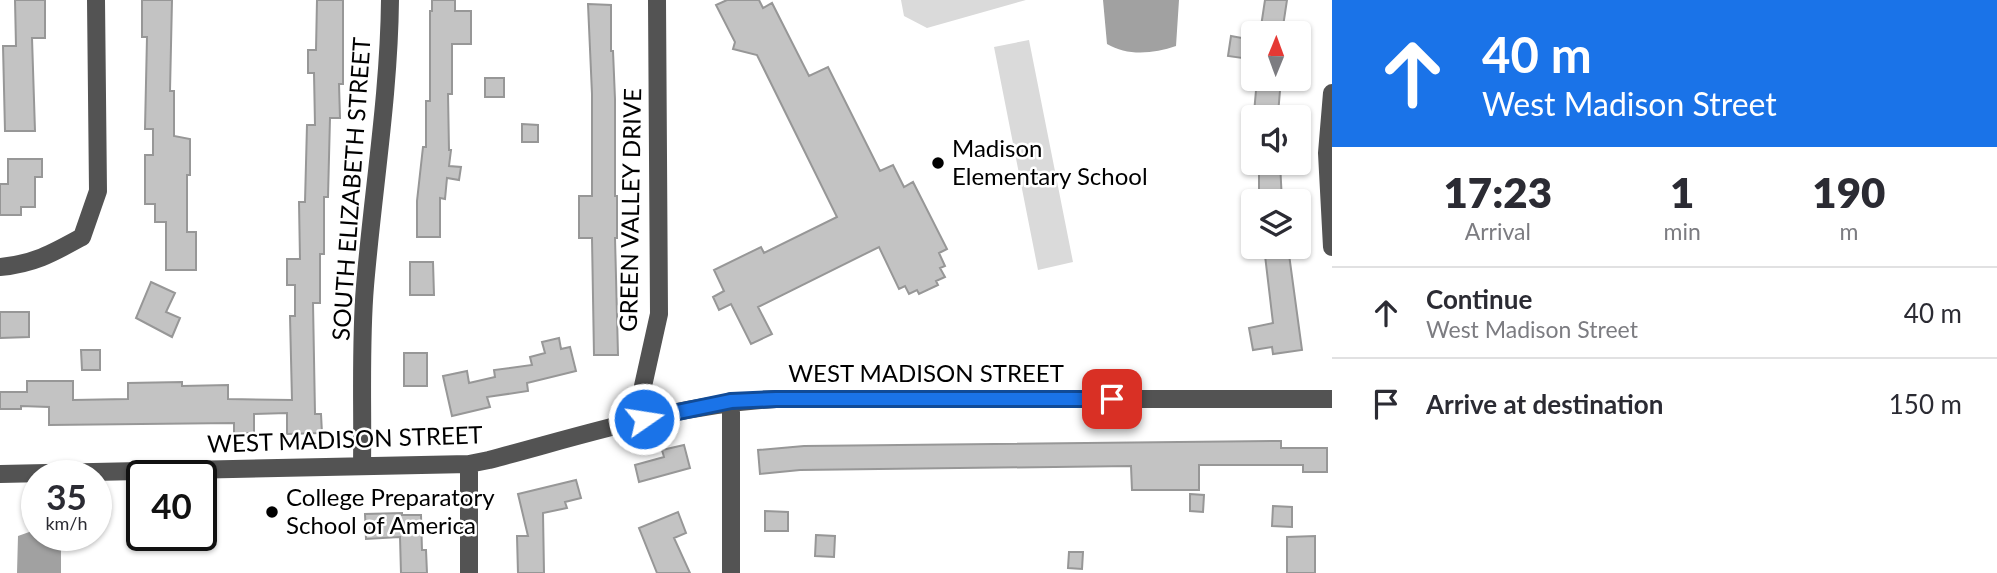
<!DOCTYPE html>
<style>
:root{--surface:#fff;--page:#f7f7f7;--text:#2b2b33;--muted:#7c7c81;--line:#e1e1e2}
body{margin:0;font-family:Lato,sans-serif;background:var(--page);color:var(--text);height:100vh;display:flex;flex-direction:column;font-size:26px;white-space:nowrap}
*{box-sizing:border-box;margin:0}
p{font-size:23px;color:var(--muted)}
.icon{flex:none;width:38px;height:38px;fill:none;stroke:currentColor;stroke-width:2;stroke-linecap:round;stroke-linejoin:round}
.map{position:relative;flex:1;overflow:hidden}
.drawer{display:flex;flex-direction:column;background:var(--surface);width:665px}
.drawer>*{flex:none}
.guide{background:#1a73e8;color:#fff;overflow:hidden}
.needle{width:46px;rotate:1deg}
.tools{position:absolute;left:1241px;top:21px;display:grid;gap:14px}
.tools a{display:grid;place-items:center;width:70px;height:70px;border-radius:7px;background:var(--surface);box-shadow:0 2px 5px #0004;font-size:35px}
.speed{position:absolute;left:21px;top:460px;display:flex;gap:14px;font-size:35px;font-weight:700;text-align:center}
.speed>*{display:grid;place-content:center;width:91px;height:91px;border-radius:50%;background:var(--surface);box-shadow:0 2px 5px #0004;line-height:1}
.speed small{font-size:18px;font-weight:400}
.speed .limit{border:4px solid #111;border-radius:10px;background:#fff;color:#111}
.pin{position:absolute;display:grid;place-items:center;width:60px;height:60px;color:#fff;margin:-30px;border-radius:14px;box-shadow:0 4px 10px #0006}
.me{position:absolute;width:77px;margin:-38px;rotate:77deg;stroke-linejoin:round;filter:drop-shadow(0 0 5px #0008)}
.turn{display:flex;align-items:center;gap:24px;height:147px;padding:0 35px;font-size:32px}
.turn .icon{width:91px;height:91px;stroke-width:2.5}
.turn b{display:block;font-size:49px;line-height:60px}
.eta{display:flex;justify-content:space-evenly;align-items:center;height:119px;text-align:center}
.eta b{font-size:42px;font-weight:800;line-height:49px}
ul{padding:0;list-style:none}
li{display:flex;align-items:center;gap:21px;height:91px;padding:0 35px;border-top:2px solid var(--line)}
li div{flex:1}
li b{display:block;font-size:26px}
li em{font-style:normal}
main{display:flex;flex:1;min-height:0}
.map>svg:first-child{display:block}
.green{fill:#dadada}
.water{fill:#a1a1a1}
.building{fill:#c3c3c3;stroke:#979797;stroke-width:2}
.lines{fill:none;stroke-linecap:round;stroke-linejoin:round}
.minor{stroke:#535353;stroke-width:18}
.route-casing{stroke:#114b97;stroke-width:18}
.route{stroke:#1a73e8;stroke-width:12}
.poi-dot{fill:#000;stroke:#fff;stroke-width:2.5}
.labels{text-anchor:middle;stroke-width:5;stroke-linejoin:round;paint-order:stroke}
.poi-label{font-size:24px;fill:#000;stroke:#fff;text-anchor:start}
.street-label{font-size:24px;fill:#000;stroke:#fff}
</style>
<main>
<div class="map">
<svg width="1332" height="573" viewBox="0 0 1332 573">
<rect width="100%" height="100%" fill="#fff"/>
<path class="green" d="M901 0H1026L927 28 904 16Z
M1029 40 1073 262 1038 270 994 47Z"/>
<path class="water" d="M1103 0H1179L1176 46C1153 54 1127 56 1107 44Z
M32 531H37V536H61V573H17L18 536Z"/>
<path class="building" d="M15 0H45V38H32L35 131H5L3 46H16Z
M142 0H172L170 91H174V136L190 139V175H187V232H196V270H166V222H155V204H145V155H153V129H145L147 37H142Z
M317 0H343V84H339L340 118H330L328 197H324V254H320V303H313L315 414H321L322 433 287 434V413L254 414V433H234V423L49 425V407L21 406V409H0V392H27V381H73V400L128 399V383L182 382V386L228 385V399L292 400 290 316H295V285H287V259H300L299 202H305L307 125H315L314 73H308V50H316Z
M432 0H455V11H471V44H452V94H448L449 150H451L449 166 461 167 459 180 447 178 445 199 440 198V237H417V201L423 147H426V101H430V11H432Z
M727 0H759L763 8 772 3 809 76 828 67 880 171 893 165 904 187 913 182 947 249 939 253 945 266 940 268 945 277 936 281 938 285 919 294 917 290 909 294 905 286 899 289 879 247 758 307 772 334 751 344 731 304 719 310 713 297 724 291 714 270 761 247 764 253 837 217 757 55 733 49 735 42 716 5Z
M1265 0H1287L1282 33H1260Z
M588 4 611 5V51H613L615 99V196H617V238H615L618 355H594L592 238H579V196H592V94Z
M1231 36 1253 40 1249 59 1228 56Z
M485 78H504V97H485Z
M1257 79H1281L1278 114 1254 113Z
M522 124 538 125V142H522Z
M8 159H42V177H35V207H21V215H0V184H8Z
M1259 163H1280L1282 201H1259Z
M1264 247H1288L1302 350 1273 354 1272 347 1253 350 1249 328 1273 323Z
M410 262H433L434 295H410Z
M151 282 175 293 166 312 180 318 172 337 136 318Z
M0 312H29V337L0 338Z
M559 338 561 349 570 347 576 371 527 383 528 391 487 397 490 407 452 416 443 376 467 371 469 383 495 377 494 370 532 365 530 357 545 353 542 342Z
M81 350H100V370H82Z
M404 353H427V386H404Z
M1281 441V448H1327V472H1303V465H1199V490H1132L1131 466 800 470 760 474 758 450 804 446Z
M684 445 690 468 639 482 635 465 664 457 662 450Z
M576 480 581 498 565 502 567 508 543 513 544 573H518L517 536H528L518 494Z
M1190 494 1204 495 1203 512 1190 511Z
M1273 506 1292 507V527L1272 526Z
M765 511 788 512V531H765Z
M678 512 686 533 674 538 690 573H657L639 528Z
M402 513V515H421L422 550H426L427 573H401L400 537 366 539 365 514Z
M816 535 835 536 834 557 815 556Z
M1315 536V573H1287V537Z
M1069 552H1083L1082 569 1068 568Z"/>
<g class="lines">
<path class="minor" d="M1332 93 1327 153 1332 247
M0 267C34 264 53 253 82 237L98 191 96 0
M731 401V573
M644 419 643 386 659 314 657 0
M362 466C363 406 360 345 365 286 373 190 389 96 390 0
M0 474 469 464 489 460C584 435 678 404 776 399H1332
M469 573V464"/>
</g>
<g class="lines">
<g class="route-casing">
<path id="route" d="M644 419 731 401 776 399H1112"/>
</g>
<use href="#route" class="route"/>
</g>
<g class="poi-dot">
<circle cx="938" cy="163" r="7"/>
<circle cx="272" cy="512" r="7"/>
</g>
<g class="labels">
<g class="poi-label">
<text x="952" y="157">Madison<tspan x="952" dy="28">Elementary School</tspan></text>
<text x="286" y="506">College Preparatory<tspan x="286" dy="28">School of America</tspan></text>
</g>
<g class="street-label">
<text transform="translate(352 189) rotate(-86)" y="8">SOUTH ELIZABETH STREET</text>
<text transform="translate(631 210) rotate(-89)" y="8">GREEN VALLEY DRIVE</text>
<text x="926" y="382">WEST MADISON STREET</text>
<text transform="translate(345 440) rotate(-2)" y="8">WEST MADISON STREET</text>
</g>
</g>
</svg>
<div class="tools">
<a><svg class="needle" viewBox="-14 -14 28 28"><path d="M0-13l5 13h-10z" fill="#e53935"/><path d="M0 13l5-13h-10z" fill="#7c7c81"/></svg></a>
<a><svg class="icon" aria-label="sound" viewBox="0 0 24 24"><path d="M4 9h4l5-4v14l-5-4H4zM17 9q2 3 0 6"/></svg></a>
<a><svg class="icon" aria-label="layers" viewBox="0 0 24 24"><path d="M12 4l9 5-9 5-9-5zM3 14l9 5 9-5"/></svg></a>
</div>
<div class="speed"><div>35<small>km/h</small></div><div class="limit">40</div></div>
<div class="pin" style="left:1112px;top:399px;background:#d93025"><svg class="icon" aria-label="arrive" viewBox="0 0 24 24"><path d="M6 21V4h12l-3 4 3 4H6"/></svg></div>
<svg class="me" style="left:644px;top:419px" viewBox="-20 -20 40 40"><circle r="17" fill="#1a73e8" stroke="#fff" stroke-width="3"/><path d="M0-11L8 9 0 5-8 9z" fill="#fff"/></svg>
</div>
<section class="drawer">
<div class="guide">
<div class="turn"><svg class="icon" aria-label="ahead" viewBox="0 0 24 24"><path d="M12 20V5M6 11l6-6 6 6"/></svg><div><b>40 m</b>West Madison Street</div></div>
</div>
<div class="eta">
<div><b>17:23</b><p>Arrival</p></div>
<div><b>1</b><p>min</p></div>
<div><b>190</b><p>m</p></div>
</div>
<ul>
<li><svg class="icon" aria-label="ahead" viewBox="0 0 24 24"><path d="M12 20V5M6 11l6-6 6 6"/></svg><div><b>Continue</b><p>West Madison Street</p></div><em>40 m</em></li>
<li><svg class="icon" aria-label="arrive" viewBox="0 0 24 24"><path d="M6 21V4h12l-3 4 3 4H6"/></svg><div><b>Arrive at destination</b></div><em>150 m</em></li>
</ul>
</section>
</main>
